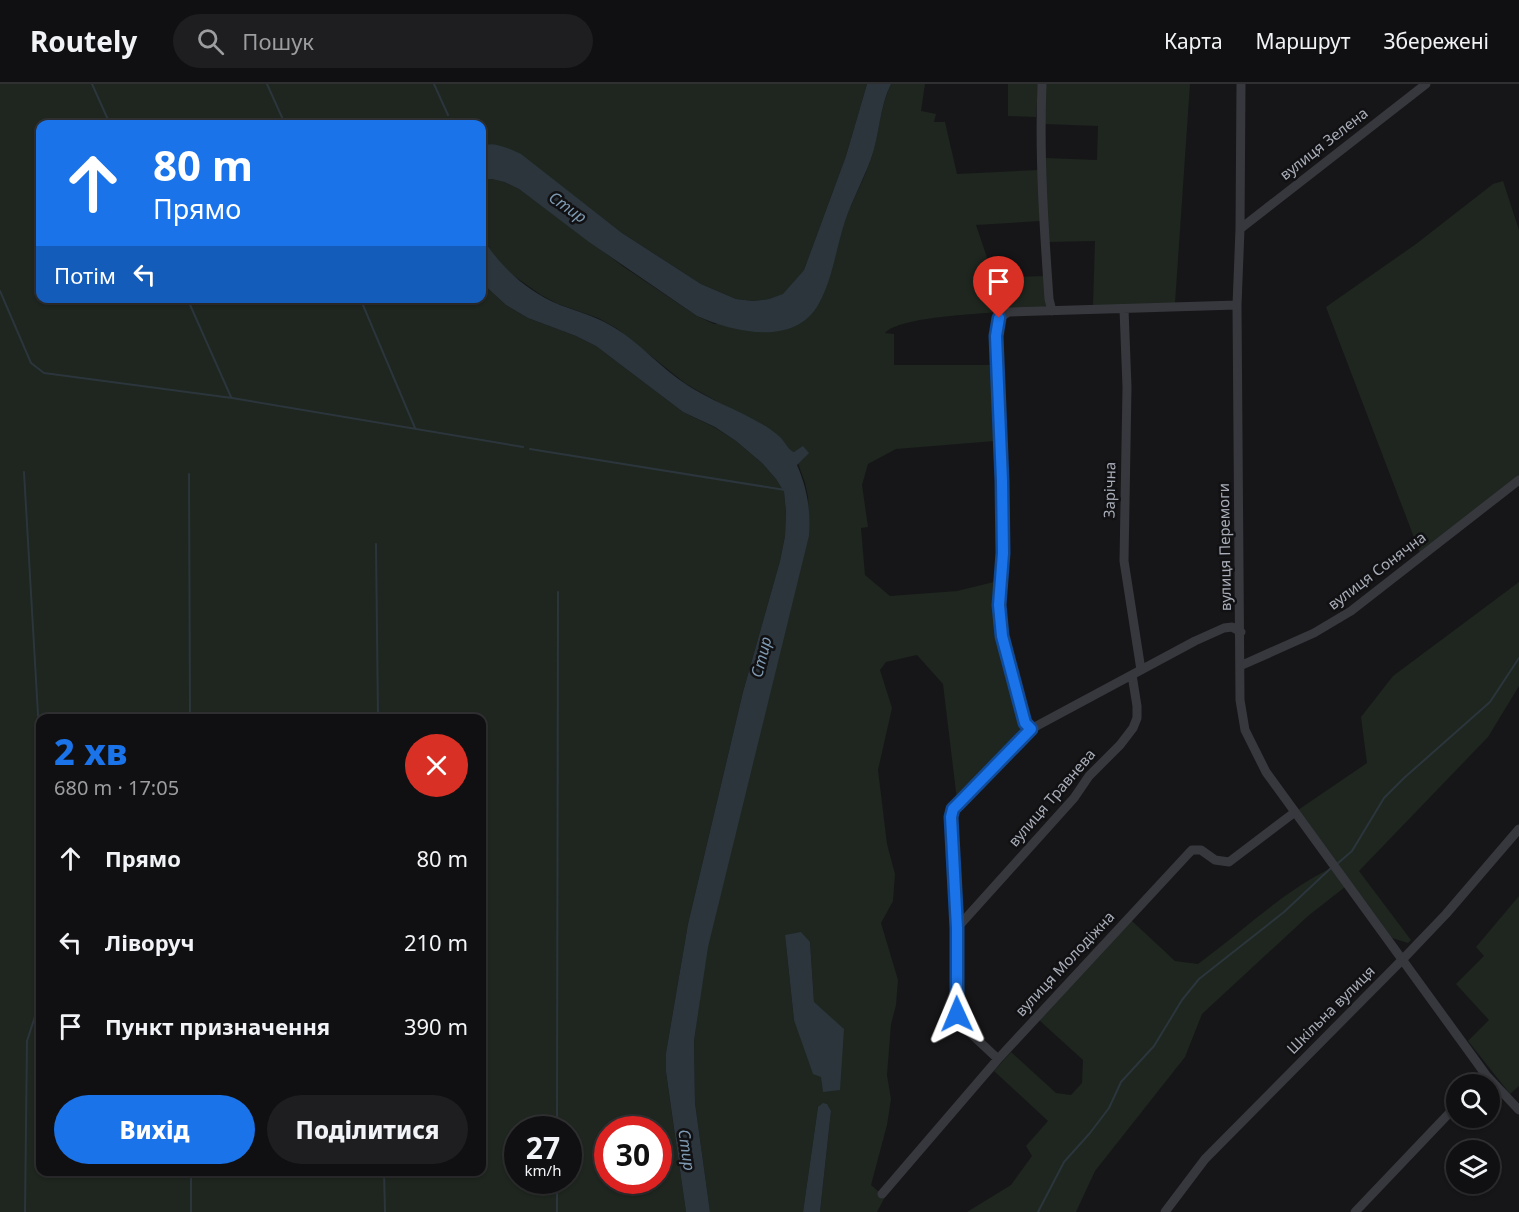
<!DOCTYPE html>
<html lang="uk">
<meta charset="utf-8">
<style>
:root{--surface:#101012;--page:#1e1e20;--text:#f1f3f6;--muted:#9c9d9f;--line:#303032;--accent:#1a73e8}
body{margin:0;font-family:"Noto Sans",sans-serif;background:var(--page);color:var(--text);height:100vh;display:flex;flex-direction:column;font-size:22px;white-space:nowrap}
*{box-sizing:border-box;margin:0}
p{font-size:20px;color:var(--muted)}
.icon{flex:none;width:33px;height:33px;fill:none;stroke:currentColor;stroke-width:2;stroke-linecap:round;stroke-linejoin:round}
.map{position:relative;flex:1;overflow:hidden}
.sheet{position:absolute;left:36px;top:630px;width:450px;height:462px;display:flex;flex-direction:column;background:var(--surface);border-radius:12px;box-shadow:0 2px 4px #0004,0 0 0 2px var(--line)}
.sheet>*{flex:none}
.top-card{position:absolute;left:36px;top:36px;width:450px;height:183px;border-radius:12px;box-shadow:0 2px 4px #0004,0 0 0 2px var(--line);background:#1a73e8;color:#fff;overflow:hidden}
.buttons{position:absolute;left:1446px;top:990px;display:grid;gap:12px}
.buttons a{display:grid;place-items:center;width:54px;height:54px;border-radius:50%;background:var(--surface);box-shadow:0 2px 4px #0004,0 0 0 2px var(--line);font-size:30px}
.speed{position:absolute;left:504px;top:1032px;display:flex;gap:12px;font-size:30px;font-weight:700;text-align:center}
.speed>*{display:grid;place-content:center;width:78px;height:78px;border-radius:50%;background:var(--surface);box-shadow:0 2px 4px #0004,0 0 0 2px var(--line);line-height:1}
.speed small{font-size:15px;font-weight:400}
.speed .limit{border:9px solid #d22;background:#fff;color:#111}
.pin{position:absolute;display:grid;place-items:center;width:51px;height:51px;color:#fff;margin:-62px -26px;border-radius:50% 50% 50% 0;rotate:-45deg;box-shadow:0 0 6px #0007}
.pin .icon{rotate:45deg}
.me{position:absolute;width:66px;margin:-33px;rotate:359deg;stroke-linejoin:round;filter:drop-shadow(0 0 4px #0008)}
.turn{display:flex;align-items:center;gap:21px;height:126px;padding:0 18px;font-size:27px}
.turn .icon{width:78px;height:78px;stroke-width:2.5}
.turn b{display:block;font-size:42px;line-height:51px}
.then{display:flex;align-items:center;height:57px;padding:0 18px;background:#0003;gap:12px;font-size:22px}
.round{display:grid;place-items:center;flex:none;width:63px;height:63px;border-radius:32px;background:var(--page)}
.headline{display:flex;align-items:center;justify-content:space-between;height:102px;padding:0 18px}
h1{font-size:36px;font-weight:800;line-height:45px;color:var(--accent)}
.action{display:flex;gap:12px;margin-top:auto;padding:12px 18px}
.action a{flex:1;height:69px;border-radius:36px;background:var(--accent);color:#fff;font-size:24px;font-weight:800;line-height:69px;text-align:center}
.action a+a{background:var(--page);color:var(--text)}
ul{padding:0;list-style:none}
li{display:flex;align-items:center;gap:18px;height:84px;padding:0 18px}
li div{flex:1}
li b{display:block;font-size:22px}
li em{font-style:normal}
header{display:flex;align-items:center;gap:36px;box-sizing:border-box;height:84px;padding:0 30px;background:var(--surface);border-bottom:2px solid var(--line)}
header strong{font-size:28px}
nav{display:flex;gap:33px;margin-inline-start:auto;font-size:21px}
.search{width:420px;height:54px;background:var(--page);display:flex;align-items:center;gap:15px;box-sizing:border-box;padding:0 21px;border-radius:33px;color:var(--muted);font-size:22px}
.map>svg:first-child{display:block}
.green{fill:#1e261f;fill-rule:evenodd}
.water{fill:#2c353c}
.lines{fill:none;stroke-linecap:round;stroke-linejoin:round}
.stream{stroke:#2c353c;stroke-width:2}
.minor{stroke:#37383d;stroke-width:9}
.route-casing{stroke:#114b97;stroke-width:15}
.route{stroke:#1a73e8;stroke-width:10}
.labels{text-anchor:middle;stroke-width:5;stroke-linejoin:round;paint-order:stroke}
.street-label{font-size:15px;fill:#a8adb8;stroke:#111113}
.water-label{font-size:16px;font-style:italic;fill:#7f9bb3;stroke:#111113}
</style>
<header>
<strong>Routely</strong>
<div class="search"><svg class="icon" aria-label="search" viewBox="0 0 24 24"><circle cx="10" cy="10" r="6"/><path d="M15 15l6 6"/></svg>Пошук</div>
<nav><a>Карта</a><a>Маршрут</a><a>Збережені</a></nav>
</header>
<div class="map">
<svg width="1519" height="1128" viewBox="0 0 1519 1128">
<rect width="100%" height="100%" fill="#161618"/>
<path class="green" d="M0 0H867L846 72 804 186 783 211 769 215 753 217 736 215 701 200 622 149 561 102 489 60 482 61V40H40V214H482V199L506 221 528 234 576 252 596 262 683 328 714 343 736 357 762 379 776 395 784 408 786 428 785 452 780 477 743 608 688 840 666 969V989L686 1128H0ZM40 634H482V1088H40ZM518 1046H568V1096H518ZM608 1046H658V1096H608Z
M891 0H925L921 27 936 30 934 38H945L957 90 1038 86 1040 137 976 141 994 194 1044 192 1047 223 1008 224 1000 228C977 230 899 233 885 249L894 250V281H993L995 357 896 365 868 380 862 401 868 443 861 444 865 491 890 512 957 507 998 497 994 527 1006 582 1023 647 957 716 943 600 917 571 886 578 880 586 892 624 878 686 887 760 895 790 893 817 881 839 898 896 896 921 891 940 887 991 891 1015 887 1041 871 1101 885 1113 877 1128H820L831 1027 818 1023 803 1128H710L695 1019 694 957 707 863 809 451 808 413 805 399 794 368 789 366 780 353 686 300 616 244 598 234 558 220 541 211 507 187 493 170 482 153V95C496 94 506 99 519 105L624 183 697 232 714 240 807 234C829 209 832 176 842 145 850 120 864 97 872 72 879 48 880 23 891 0ZM785 851 810 858 814 918 794 936Z
M1008 0H1038L1036 33 1008 32Z
M1045 0H1190L1175 219 1093 222 1095 157 1048 158 1045 74 1097 76 1098 42 1044 40Z
M1503 97 1519 146V392L1420 469 1326 223 1416 160 1493 100Z
M1519 498V602L1488 653 1359 787 1411 856 1408 859 1392 854 1298 726 1367 679 1361 633 1393 592Z
M1331 784 1345 803 1308 832 1202 930 1185 973 1095 1087 1076 1128H967L1011 1101 1032 1072 1026 1062 1048 1037 994 987 1011 968 1056 1009 1071 1011 1082 999 1083 976 1039 936 1131 836 1175 877 1198 880C1242 848 1282 808 1331 784Z
M1519 812V1002L1510 1010 1468 957 1489 936 1456 900 1484 872 1476 863Z"/>
<path class="water" d="M867 0H891C879 24 880 50 871 75 862 99 849 122 842 147 835 171 831 199 818 221 794 263 733 248 697 232L589 158 519 105 504 98 492 95H482V61C496 58 508 64 521 70L622 149 701 200 736 215 753 217 769 215 783 210 804 186 846 72Z
M482 153C500 183 527 207 560 221 579 228 598 233 615 244 641 260 661 284 687 301 710 316 736 325 760 339 766 342 773 347 779 352 785 357 787 365 794 368L803 362 809 369 797 381C807 404 811 426 809 452L708 863 694 957 695 1019 710 1128H686L666 988V969L688 840 743 608 780 477 785 452 786 428 784 408 776 395 762 379 736 357 715 343 683 328 596 262 576 252 528 234 506 221 482 199Z
M801 848 810 858 814 918 844 945 840 1006 823 1008 821 993 813 990 794 936 785 851Z
M823 1019 827 1020 831 1027 820 1128H803L818 1023Z"/>
<g class="lines">
<path class="stream" d="M92 0 110 40
M267 0 285 40
M434 0 448 31
M0 207 31 279 44 289 232 314 523 363
M187 214 231 313
M360 214 415 344
M530 365 785 406
M24 388 40 665
M189 390 190 634
M376 460 378 634
M1337 780 1352 767 1384 714 1404 694 1490 618 1519 574
M557 1046 558 508
M191 1088V1128
M384 1088 385 1128
M25 1128 27 957 40 917
M557 1128V1096
M1038 1128 1064 1078 1090 1049 1109 1024 1121 998 1154 962 1182 916 1199 895 1284 828 1331 784"/>
<path class="minor" d="M1042 0C1039 72 1044 143 1049 215L1052 227
M1241 0 1240 145 1237 221 1240 616 1245 646 1266 688 1486 991 1519 1026
M1240 145 1426 0
M1124 225 1127 303 1124 477 1141 586
M1240 582 1314 549 1351 527 1519 396
M1031 645 1025 639 1002 552 999 521 1003 469 1002 397 997 252 999 234 1009 228 1237 221
M957 844 1074 714 1089 692 1120 661 1133 644 1137 634V622L1132 591
M998 975 966 945 957 930V844L951 733 953 725 1031 645 1195 557 1224 544 1232 543 1241 548
M1477 1000 1486 991
M882 1110 998 975 1189 769 1192 766H1201L1215 776 1229 778 1295 728
M1165 1128 1205 1075 1403 875 1446 830 1519 745
M1355 1128 1456 1022"/>
</g>
<g class="lines">
<g class="route-casing">
<path id="route" d="M957 930V844L951 733 953 725 960 718 1031 645 1025 639 1002 552 999 521 1003 469 1002 397 996 252 999 234"/>
</g>
<use href="#route" class="route"/>
</g>
<g class="labels">
<g class="street-label">
<text transform="translate(1324 60) rotate(-38)" y="5">вулиця Зелена</text>
<text transform="translate(1110 406) rotate(-89)" y="5">Зарічна</text>
<text transform="translate(1225 463) rotate(-91)" y="5">вулиця Перемоги</text>
<text transform="translate(1377 487) rotate(-37)" y="5">вулиця Сонячна</text>
<text transform="translate(1052 714) rotate(-49)" y="5">вулиця Травнева</text>
<text transform="translate(1065 880) rotate(-47)" y="5">вулиця Молодіжна</text>
<text transform="translate(1331 926) rotate(-45)" y="5">Шкільна вулиця</text>
</g>
<g class="water-label">
<text transform="translate(568 123) rotate(35)" y="6">Стир</text>
<text transform="translate(761 573) rotate(-76)" y="6">Стир</text>
<text transform="translate(687 1066) rotate(82)" y="6">Стир</text>
</g>
</g>
</svg>
<div class="buttons">
<a><svg class="icon" aria-label="search" viewBox="0 0 24 24"><circle cx="10" cy="10" r="6"/><path d="M15 15l6 6"/></svg></a>
<a><svg class="icon" aria-label="layers" viewBox="0 0 24 24"><path d="M12 4l9 5-9 5-9-5zM3 14l9 5 9-5"/></svg></a>
</div>
<div class="speed"><div>27<small>km/h</small></div><div class="limit">30</div></div>
<div class="pin" style="left:999px;top:234px;background:#d93025"><svg class="icon" aria-label="arrive" viewBox="0 0 24 24"><path d="M6 21V4h12l-3 4 3 4H6"/></svg></div>
<svg class="me" style="left:957px;top:930px" viewBox="-20 -20 40 40"><path d="M0-17L14 15 0 8-14 15z" fill="#1a73e8" stroke="#fff" stroke-width="4"/></svg>
<div class="top-card">
<div class="turn"><svg class="icon" aria-label="ahead" viewBox="0 0 24 24"><path d="M12 20V5M6 11l6-6 6 6"/></svg><div><b>80 m</b>Прямо</div></div>
<div class="then">Потім<svg class="icon" aria-label="left" viewBox="0 0 24 24"><path d="M17 20v-9H6M10 6l-5 5 5 5"/></svg></div>
</div>
<section class="sheet">
<div class="headline"><div><h1>2 хв</h1><p>680 m · 17:05</p></div><a class="round" style="background:#d93025;color:#fff"><svg class="icon" aria-label="close" viewBox="0 0 24 24"><path d="M6 6l12 12M18 6L6 18"/></svg></a></div>
<ul>
<li><svg class="icon" aria-label="ahead" viewBox="0 0 24 24"><path d="M12 20V5M6 11l6-6 6 6"/></svg><div><b>Прямо</b></div><em>80 m</em></li>
<li><svg class="icon" aria-label="left" viewBox="0 0 24 24"><path d="M17 20v-9H6M10 6l-5 5 5 5"/></svg><div><b>Ліворуч</b></div><em>210 m</em></li>
<li><svg class="icon" aria-label="arrive" viewBox="0 0 24 24"><path d="M6 21V4h12l-3 4 3 4H6"/></svg><div><b>Пункт призначення</b></div><em>390 m</em></li>
</ul>
<div class="action"><a>Вихід</a><a>Поділитися</a></div>
</section>
</div>
